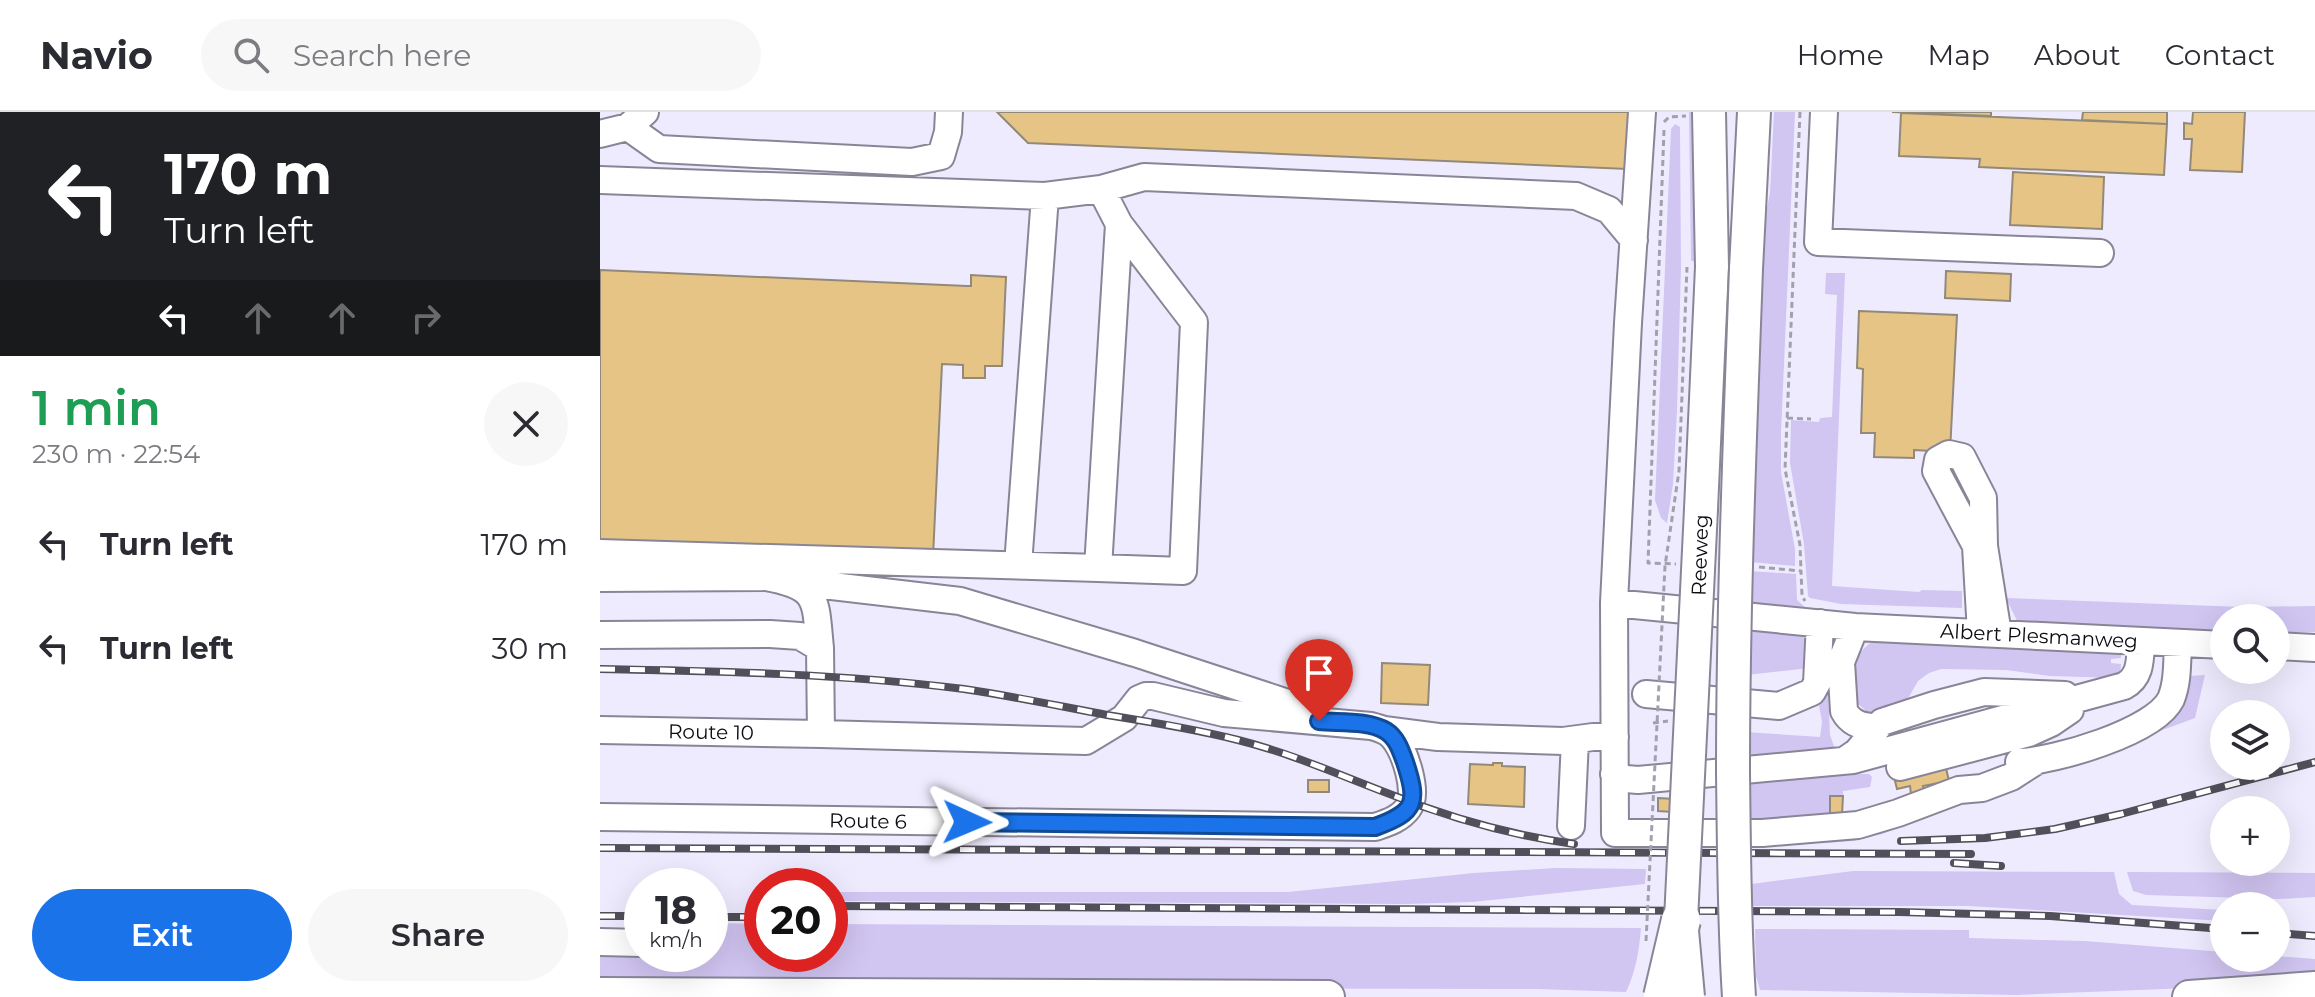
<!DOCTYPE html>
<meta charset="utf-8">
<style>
:root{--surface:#fff;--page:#f7f7f7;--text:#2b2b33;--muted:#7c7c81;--line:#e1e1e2;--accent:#1a73e8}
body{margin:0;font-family:Montserrat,sans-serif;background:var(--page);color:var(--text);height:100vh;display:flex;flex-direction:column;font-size:30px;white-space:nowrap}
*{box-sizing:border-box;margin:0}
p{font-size:26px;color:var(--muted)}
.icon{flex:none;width:44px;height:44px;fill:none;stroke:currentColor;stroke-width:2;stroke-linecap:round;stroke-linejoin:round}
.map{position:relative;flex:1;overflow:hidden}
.drawer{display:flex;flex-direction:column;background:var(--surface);width:600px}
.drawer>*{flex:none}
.hud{background:#202124;color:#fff;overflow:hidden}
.controls{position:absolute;left:1610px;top:492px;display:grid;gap:16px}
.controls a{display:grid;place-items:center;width:80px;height:80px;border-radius:50%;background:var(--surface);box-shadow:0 8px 32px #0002;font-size:40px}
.speed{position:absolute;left:24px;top:756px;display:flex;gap:16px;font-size:40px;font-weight:700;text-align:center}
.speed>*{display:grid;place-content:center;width:104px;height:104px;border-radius:50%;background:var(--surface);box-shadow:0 8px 32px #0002;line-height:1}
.speed small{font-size:20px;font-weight:400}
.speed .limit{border:12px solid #d22;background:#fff;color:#111}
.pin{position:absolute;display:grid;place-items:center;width:68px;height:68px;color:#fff;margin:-82px -34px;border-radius:50% 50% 50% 0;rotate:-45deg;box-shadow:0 0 8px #0007}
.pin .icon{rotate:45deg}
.me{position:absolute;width:88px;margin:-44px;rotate:91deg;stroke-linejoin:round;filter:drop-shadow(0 0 6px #0008)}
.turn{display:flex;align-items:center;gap:28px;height:168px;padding:0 32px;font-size:36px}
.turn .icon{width:104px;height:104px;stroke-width:2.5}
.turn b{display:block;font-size:56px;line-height:68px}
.lanes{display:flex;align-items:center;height:76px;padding:0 32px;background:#0003;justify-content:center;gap:40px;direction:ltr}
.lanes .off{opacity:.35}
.round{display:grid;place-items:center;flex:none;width:84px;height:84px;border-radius:42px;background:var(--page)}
.summary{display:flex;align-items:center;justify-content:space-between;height:136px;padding:0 32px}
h1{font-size:48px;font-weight:600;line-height:60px;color:#1e9e55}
.primary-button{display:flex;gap:16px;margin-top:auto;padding:16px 32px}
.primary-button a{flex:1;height:92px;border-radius:48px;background:var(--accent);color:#fff;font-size:32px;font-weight:600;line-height:92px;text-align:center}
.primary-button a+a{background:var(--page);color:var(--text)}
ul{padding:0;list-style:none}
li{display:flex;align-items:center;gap:24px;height:104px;padding:0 32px}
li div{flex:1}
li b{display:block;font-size:30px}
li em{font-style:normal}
header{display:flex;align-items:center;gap:48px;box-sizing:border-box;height:112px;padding:0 40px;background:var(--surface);border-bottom:2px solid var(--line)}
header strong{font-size:38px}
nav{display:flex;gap:44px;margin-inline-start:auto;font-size:28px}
.search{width:560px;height:72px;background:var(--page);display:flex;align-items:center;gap:20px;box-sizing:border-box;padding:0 28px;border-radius:44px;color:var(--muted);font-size:30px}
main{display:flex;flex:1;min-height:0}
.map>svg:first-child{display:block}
.green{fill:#d1c5f2}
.building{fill:#e6c485;stroke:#928979;stroke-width:2}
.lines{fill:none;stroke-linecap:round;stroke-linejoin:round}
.minor-casing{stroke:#898597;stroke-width:30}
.major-casing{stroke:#898597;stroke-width:36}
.path{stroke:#a3a0ae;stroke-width:3;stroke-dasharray:6 4;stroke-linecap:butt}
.minor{stroke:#fff;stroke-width:26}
.major{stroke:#fff;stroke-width:32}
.rail-casing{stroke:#514f59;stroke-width:8}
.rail{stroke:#fff;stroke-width:5;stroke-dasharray:15;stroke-linecap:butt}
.major-bridge-casing{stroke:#898597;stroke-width:36;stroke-linecap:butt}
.highway-bridge-casing{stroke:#898597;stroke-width:42;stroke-linecap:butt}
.path-bridge{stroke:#a3a0ae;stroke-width:3;stroke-dasharray:6 4;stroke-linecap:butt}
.major-bridge{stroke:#fff;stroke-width:32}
.highway-bridge{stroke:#fff;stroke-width:38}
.route-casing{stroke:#114b97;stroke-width:20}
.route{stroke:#1a73e8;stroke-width:14}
.labels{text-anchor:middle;stroke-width:8;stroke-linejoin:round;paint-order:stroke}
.street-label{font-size:20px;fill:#0c0b11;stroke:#fff}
</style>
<header>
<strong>Navio</strong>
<div class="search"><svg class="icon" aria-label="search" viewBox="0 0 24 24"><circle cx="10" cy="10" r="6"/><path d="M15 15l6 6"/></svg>Search here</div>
<nav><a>Home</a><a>Map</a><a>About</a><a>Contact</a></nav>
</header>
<main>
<section class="drawer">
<div class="hud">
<div class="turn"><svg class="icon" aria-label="left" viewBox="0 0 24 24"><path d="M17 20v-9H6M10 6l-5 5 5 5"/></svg><div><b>170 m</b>Turn left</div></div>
<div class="lanes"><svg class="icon" aria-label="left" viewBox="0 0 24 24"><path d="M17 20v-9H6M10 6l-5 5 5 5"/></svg><svg class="icon off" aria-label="ahead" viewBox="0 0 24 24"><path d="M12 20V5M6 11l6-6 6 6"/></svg><svg class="icon off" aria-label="ahead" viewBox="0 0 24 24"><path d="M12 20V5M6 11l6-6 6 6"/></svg><svg class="icon off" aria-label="right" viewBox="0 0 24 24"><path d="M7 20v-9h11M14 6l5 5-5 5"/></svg></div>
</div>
<div class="summary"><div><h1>1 min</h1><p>230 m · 22:54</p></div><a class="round"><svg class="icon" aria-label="close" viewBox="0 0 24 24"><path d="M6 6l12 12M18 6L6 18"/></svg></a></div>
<ul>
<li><svg class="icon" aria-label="left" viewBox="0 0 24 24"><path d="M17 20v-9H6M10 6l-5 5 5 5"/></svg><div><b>Turn left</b></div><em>170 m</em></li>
<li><svg class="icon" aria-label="left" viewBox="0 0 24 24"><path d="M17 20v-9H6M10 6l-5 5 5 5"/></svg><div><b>Turn left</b></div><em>30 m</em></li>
</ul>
<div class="primary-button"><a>Exit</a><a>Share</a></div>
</section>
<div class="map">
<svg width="1715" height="885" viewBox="0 0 1715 885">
<rect width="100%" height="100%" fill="#efebfe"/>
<path class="green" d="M1089 0H1095L1096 149H1091Z
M1174 0H1195L1181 321V360L1195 437V454L1150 450 1161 126 1170 81Z
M1075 12 1080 15 1081 155 1077 298 1073 372 1067 411 1061 406 1055 388 1071 17Z
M1226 161H1245L1232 474 1319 480 1322 478 1362 479V496L1241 492 1210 486 1208 484 1204 432 1190 351 1191 308 1219 310 1220 306 1232 305 1237 183 1225 182Z
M1149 459 1196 462 1197 488 1206 496 1216 497 1215 501 1192 499 1188 493H1173L1168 497H1148Z
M1406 486 1642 495 1715 494V520H1676V506H1624V519L1427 514 1418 511Z
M1147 515 1209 517 1210 556 1146 563Z
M1233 524 1227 549 1230 623 1235 637 1230 641 1226 639 1165 642V649L1146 650V620L1220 625 1222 610 1218 588 1222 531Z
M1277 525 1440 532 1521 542V546L1511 547V551L1521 552 1520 563 1517 566 1450 564 1406 558 1341 557 1329 561 1318 569 1306 590 1282 602H1270L1258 592C1255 580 1252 557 1258 545 1261 537 1271 531 1277 525Z
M1605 563 1595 606 1282 722 1253 729 1225 731V726L1570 608 1582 596 1588 564Z
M1257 655 1259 662H1269L1272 665 1270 675 1243 679V684H1231L1230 703 1148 713 1147 665Z
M956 756 1046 757 1045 772 872 790 807 792 230 789V780H688L874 761Z
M1253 759 1514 760 1519 782 1532 793 1624 798V809L1368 794H1152L1151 772Z
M1527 760 1715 761V785L1680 787 1546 783 1533 779Z
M110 811 162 812V842H230V812L1041 816C1039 839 1036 859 1026 880L937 877 0 875V834L42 842H110Z
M1155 817 1369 818V826L1485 829 1624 840V846H1676V844L1715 847V867L1614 875 1416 883 1160 878 1156 864Z"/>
<path class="building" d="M397 0H1030L1027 57 428 31Z
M1292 0H1391V4Z
M1483 0H1567V12L1482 8Z
M1593 0H1645L1642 60 1590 58 1592 27H1584V11L1592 12Z
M1301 1 1567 12 1564 63 1379 55 1380 47 1299 44Z
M1413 60 1504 65 1502 117 1410 113Z
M0 158 367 174H371V163L406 165 402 254H385V266H363V253L342 252 333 445 0 431Z
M1346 159 1411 162 1410 189 1345 186Z
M1259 199 1357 203 1350 340 1314 338V346L1274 345 1275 321H1261L1263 257 1257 256Z
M782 551 830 553 828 593 781 591Z
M893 651H902V654L925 655 924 695 868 692 870 652 893 653Z
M1346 656 1349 669 1323 674 1324 679 1311 682 1310 674 1297 677 1295 669Z
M708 668H729V680H708Z
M1230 684H1243L1242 703H1230Z
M1058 686 1074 687 1073 700 1058 699Z"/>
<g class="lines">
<g class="minor-casing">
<path id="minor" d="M1042 0 1028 211 1014 491 1015 721H1162L1258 713 1298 701 1359 678 1382 676 1411 665 1436 649
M1224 0 1218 130 1500 141
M28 15 59 37 312 50 341 44 348 20 349 0
M0 22 28 15 45 0
M0 68 445 84 501 77 544 65 976 84 1009 98 1034 128
M0 441 498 456 519 112 501 77
M418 453 445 84
M498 456 583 459 594 210 519 112
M0 466 166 465C220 475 215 487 220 536L200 524 170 522 0 523
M189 469 360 489 535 541 709 598
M1014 491 1255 515 1624 533
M1255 515 1241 550 1244 599C1251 612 1263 615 1276 615
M1381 521 1376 434 1336 359 1338 348 1349 342 1362 345 1383 386 1384 434 1398 522
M1676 534 1715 536
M1046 582 1179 594 1212 580 1217 571 1220 511
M0 618 221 622
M784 618 838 625 963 629 993 625H1015
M1244 649 1257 640 1282 610 1334 593 1384 580 1465 583
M1419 650C1454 649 1555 620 1571 587 1578 570 1577 549 1578 531
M1300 655 1429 621 1451 611 1470 598
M1014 662 1026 667 1038 668 1253 648 1524 574C1541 565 1540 548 1541 530
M0 705 775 715C787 711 800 707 808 696 819 681 805 639 793 625 787 618 779 616 771 614L624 601 553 584H546L539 587 524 606 486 629 221 622 220 536
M971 714 975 628
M0 830 42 831"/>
</g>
<g class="major-casing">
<path id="major" d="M1146 157 1154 0
M1101 397 1112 155 1109 0
M0 882 728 885
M1589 885 1715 876"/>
</g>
<path class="path" d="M1200 0 1185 357 1200 433 1201 459
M1064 10 1069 5 1086 4
M1064 18 1048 451 1076 452
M1187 306 1211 307
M1159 455 1201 459 1202 484 1205 489
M1053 611 1068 609"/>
<use href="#minor" class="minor"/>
<use href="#major" class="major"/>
<g class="rail-casing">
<path id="rail" d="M0 557C121 559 243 562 364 577 412 584 459 594 507 603 551 610 595 617 638 628 690 641 737 662 787 681 847 705 910 723 974 732
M1301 729 1385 726 1455 717 1521 702 1715 650
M0 736 1371 742
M1354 751 1401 754
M230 794 1299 800 1450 804 1624 817
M0 804H42
M110 805H162
M1676 821 1715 824"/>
</g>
<use href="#rail" class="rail"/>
<g class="major-bridge-casing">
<path id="major-bridge" d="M1088 885 1081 808 1101 397
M1139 885C1134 810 1134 735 1133 660 1133 492 1140 325 1146 157"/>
</g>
<g class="highway-bridge-casing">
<path id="highway-bridge" d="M1063 885 1081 808"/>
</g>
<path class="path-bridge" d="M1046 829 1065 454 1079 359 1087 155"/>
<use href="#major-bridge" class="major-bridge"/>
<use href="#highway-bridge" class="highway-bridge"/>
</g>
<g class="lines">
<g class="route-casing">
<path id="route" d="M367 710 775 715C817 700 818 690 805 650 801 639 797 626 786 619 768 608 739 611 719 609"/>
</g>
<use href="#route" class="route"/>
</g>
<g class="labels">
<g class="street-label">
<text transform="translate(1100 443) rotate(-88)" y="7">Reeweg</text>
<text transform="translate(1439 524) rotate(3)" y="7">Albert Plesmanweg</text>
<text transform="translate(111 620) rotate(1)" y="7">Route 10</text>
<text transform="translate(268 709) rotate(1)" y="7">Route 6</text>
</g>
</g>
</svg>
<div class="controls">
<a><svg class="icon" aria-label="search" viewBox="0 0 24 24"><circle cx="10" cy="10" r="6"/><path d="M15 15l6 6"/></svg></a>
<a><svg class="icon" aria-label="layers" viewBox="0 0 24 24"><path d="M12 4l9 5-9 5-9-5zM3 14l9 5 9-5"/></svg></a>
<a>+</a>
<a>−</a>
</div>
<div class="speed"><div>18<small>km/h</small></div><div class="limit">20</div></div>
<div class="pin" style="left:719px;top:609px;background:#d93025"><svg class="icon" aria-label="arrive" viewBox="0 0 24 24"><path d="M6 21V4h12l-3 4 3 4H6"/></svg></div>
<svg class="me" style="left:367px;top:710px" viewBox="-20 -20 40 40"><path d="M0-17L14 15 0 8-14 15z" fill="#1a73e8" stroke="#fff" stroke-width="4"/></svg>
</div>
</main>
